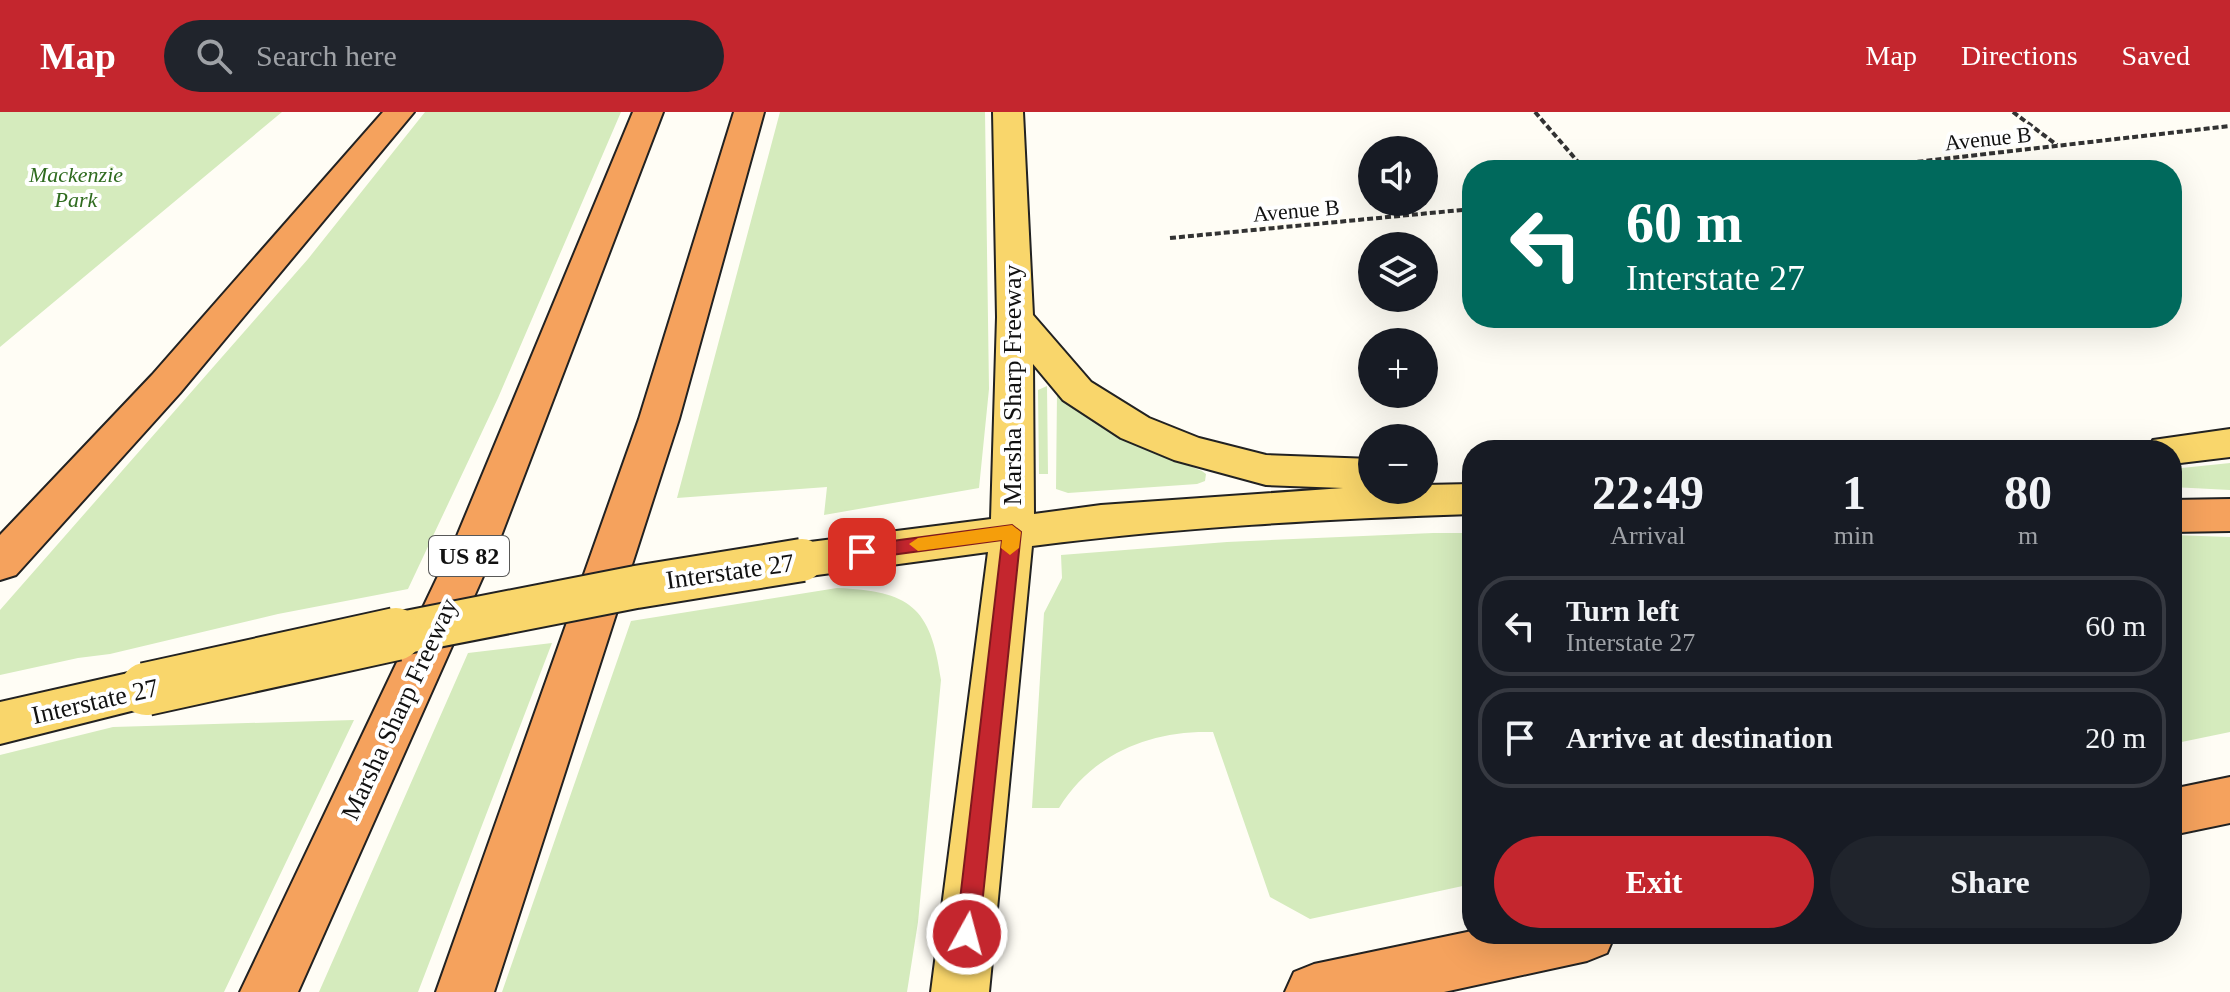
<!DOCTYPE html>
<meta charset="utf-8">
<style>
:root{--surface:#171b24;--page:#20242c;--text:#f1f3f6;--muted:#9ea1a6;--line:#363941;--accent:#c4262e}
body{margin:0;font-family:Georgia,serif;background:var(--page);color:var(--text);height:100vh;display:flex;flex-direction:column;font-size:30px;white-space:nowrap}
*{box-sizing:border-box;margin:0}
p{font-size:26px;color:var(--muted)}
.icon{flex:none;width:44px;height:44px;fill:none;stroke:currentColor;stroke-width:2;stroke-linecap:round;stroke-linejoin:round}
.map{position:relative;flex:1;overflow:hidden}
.details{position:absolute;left:1462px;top:328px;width:720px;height:504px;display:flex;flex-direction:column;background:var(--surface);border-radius:32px;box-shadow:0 8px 32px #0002}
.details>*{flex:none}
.banner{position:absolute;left:1462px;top:48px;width:720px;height:168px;border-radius:32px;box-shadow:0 8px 32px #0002;background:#00695c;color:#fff;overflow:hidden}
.fabs{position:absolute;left:1358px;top:24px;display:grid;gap:16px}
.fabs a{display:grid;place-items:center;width:80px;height:80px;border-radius:50%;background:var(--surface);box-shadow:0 8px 32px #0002;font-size:40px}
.pin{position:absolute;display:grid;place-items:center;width:68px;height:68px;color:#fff;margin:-34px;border-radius:16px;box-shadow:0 4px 12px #0006}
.me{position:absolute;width:88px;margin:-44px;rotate:7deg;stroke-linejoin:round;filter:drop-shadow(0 0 6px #0008)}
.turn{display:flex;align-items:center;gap:28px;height:168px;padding:0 32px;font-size:36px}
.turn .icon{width:104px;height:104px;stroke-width:2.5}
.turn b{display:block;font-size:56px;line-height:68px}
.eta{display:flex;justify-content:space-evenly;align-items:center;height:136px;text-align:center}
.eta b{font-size:48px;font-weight:600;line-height:56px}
.cta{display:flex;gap:16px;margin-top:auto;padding:16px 32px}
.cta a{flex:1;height:92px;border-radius:48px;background:var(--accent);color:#fff;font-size:32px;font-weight:600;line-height:92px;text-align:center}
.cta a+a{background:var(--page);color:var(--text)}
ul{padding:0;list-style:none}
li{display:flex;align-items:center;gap:24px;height:100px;margin:0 16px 12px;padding:0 16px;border:4px solid var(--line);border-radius:32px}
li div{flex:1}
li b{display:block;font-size:30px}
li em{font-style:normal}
header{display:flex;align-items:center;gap:48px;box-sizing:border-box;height:112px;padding:0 40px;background:var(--accent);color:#fff}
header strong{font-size:38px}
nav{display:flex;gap:44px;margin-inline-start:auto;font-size:28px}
.search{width:560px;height:72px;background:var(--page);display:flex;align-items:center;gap:20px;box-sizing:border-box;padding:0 28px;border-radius:44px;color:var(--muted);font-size:30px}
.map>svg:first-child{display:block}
.green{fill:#d5ebbd}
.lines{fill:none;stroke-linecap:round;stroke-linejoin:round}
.major-casing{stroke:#222;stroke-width:4}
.highway-casing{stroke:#222;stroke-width:4}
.path{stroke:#333;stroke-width:4;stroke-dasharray:6 3;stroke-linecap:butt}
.major{fill:#f9d66b;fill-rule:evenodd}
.highway{fill:#f5a25d;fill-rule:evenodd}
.major-bridge-far1-casing{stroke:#222;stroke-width:46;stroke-linecap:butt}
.major-bridge-casing{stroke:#222;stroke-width:56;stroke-linecap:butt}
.major-bridge-far1{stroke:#f9d66b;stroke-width:42}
.major-bridge{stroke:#f9d66b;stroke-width:52}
.route{fill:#c4262e;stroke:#7f191e;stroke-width:2}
.slow{fill:#f59e0b}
.labels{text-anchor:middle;stroke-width:8;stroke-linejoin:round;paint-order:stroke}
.far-street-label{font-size:22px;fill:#111;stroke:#fff}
.far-park-label{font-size:22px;font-style:italic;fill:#2f6b1f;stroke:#fff}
.shield{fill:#fff;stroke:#585858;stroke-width:2}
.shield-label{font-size:24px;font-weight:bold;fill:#111}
.street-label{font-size:26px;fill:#111;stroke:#fff}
</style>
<header>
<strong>Map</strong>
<div class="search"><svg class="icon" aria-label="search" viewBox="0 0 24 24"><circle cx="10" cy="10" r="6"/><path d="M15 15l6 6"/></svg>Search here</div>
<nav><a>Map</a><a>Directions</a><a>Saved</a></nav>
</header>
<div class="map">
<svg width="2230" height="880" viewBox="0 0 2230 880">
<rect width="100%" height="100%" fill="#fffdf5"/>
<path class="green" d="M0 0H282L0 235Z
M425 0H621L498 286 408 477 278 502 110 542 78 546 0 563V498L308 147Z
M780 0H985L989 277 979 376 824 403 827 375 677 386Z
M1047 274 1048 362H1039L1038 278Z
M1057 281 1120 326 1202 359 1206 362 1205 369 1197 372 1068 381 1056 377Z
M2230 351V378L2172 375V357Z
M1433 421H1472V772L1310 807 1270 785 1213 620C1150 618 1092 642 1059 696H1032L1044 501 1062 466 1061 443 1227 430Z
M2172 423 2230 425V620L2172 632Z
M837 476C909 479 931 494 941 568L918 810 907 880H502L631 509Z
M552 531 418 880H319L468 541Z
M354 608 224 880H0V643L113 615Z"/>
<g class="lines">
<g class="major-casing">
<path id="major" d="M993 0H1023L1033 203 1091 270 1149 306 1199 326 1266 343 1372 347V378H1424V373L1472 372V402C1325 407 1178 415 1032 434L989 880H931L988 440 802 465 786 460 780 448 786 436 802 431 991 407 997 205ZM1033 252 1063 288 1121 326 1174 348 1266 373 1343 376 1101 393 1034 402Z
M2230 317V345L2172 352V338H2147L2153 328Z
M146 557 163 563 170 577 163 591 0 632V590Z"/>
</g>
<g class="highway-casing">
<path id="highway" d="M383 0H414L180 281 16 463 0 468V423L152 263Z
M633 0H663L501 424 298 880H240L457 424Z
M734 0H764L679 307 494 880H436L639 307Z
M2230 387V419L2172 420V388Z
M2230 665V711L2172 723V677Z
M1472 819V822H1615L1607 841 1587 849 1444 880H1285L1294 860 1314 852Z"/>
</g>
<path class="path" d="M1535 0 1585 58
M2013 0 2057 33
M1846 58 2230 14
M1170 126 1472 97"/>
<use href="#major" class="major"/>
<use href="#highway" class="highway"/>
<g class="major-bridge-far1-casing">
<path id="major-bridge-far1" d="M386 524 636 475 802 448"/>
</g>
<g class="major-bridge-casing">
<path id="major-bridge" d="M146 577 396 522"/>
</g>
<use href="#major-bridge-far1" class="major-bridge-far1"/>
<use href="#major-bridge" class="major-bridge"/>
</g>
<path class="route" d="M1012 413 1021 420 979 822 976 829 967 833 959 829 956 822 1002 428 862 447 852 440 862 433Z"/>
<path class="slow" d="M1012 413 1021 420 1019 436 1010 443 1001 436 1002 428 918 439 909 432 918 426Z"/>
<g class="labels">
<g class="far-street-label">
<text transform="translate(1988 26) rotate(-6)" y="8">Avenue B</text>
<text transform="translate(1296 98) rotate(-5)" y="8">Avenue B</text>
</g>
<g class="far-park-label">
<text x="76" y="70">Mackenzie<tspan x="76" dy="25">Park</tspan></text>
</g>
<rect class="shield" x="429" y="424" width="80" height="40" rx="6"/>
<g class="shield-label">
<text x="469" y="452">US 82</text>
</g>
<g class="street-label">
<text transform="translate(1012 273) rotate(-90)" y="9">Marsha Sharp Freeway</text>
<text transform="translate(730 459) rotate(-8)" y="9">Interstate 27</text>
<text transform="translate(95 589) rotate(-13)" y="9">Interstate 27</text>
<text transform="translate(399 597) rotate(-65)" y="9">Marsha Sharp Freeway</text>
</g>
</g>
</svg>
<div class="fabs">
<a><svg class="icon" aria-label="sound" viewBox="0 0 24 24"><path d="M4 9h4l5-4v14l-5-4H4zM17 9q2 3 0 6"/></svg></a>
<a><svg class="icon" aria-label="layers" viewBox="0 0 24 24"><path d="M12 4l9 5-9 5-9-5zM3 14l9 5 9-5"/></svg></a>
<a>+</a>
<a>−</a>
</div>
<div class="pin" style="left:862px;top:440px;background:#d93025"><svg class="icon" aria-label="arrive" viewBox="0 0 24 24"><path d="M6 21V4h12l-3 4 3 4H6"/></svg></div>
<svg class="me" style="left:967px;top:822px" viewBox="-20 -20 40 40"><circle r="17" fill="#c4262e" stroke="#fff" stroke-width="3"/><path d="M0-11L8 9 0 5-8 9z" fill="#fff"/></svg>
<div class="banner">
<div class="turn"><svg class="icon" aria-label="left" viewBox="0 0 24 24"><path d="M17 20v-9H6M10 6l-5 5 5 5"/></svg><div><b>60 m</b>Interstate 27</div></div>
</div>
<section class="details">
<div class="eta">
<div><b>22:49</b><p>Arrival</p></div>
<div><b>1</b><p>min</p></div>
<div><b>80</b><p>m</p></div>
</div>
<ul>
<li><svg class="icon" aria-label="left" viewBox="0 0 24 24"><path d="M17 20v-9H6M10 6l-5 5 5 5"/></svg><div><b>Turn left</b><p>Interstate 27</p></div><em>60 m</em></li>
<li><svg class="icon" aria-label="arrive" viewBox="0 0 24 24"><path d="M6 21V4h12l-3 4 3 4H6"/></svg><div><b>Arrive at destination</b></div><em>20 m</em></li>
</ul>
<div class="cta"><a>Exit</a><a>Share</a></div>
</section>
</div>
